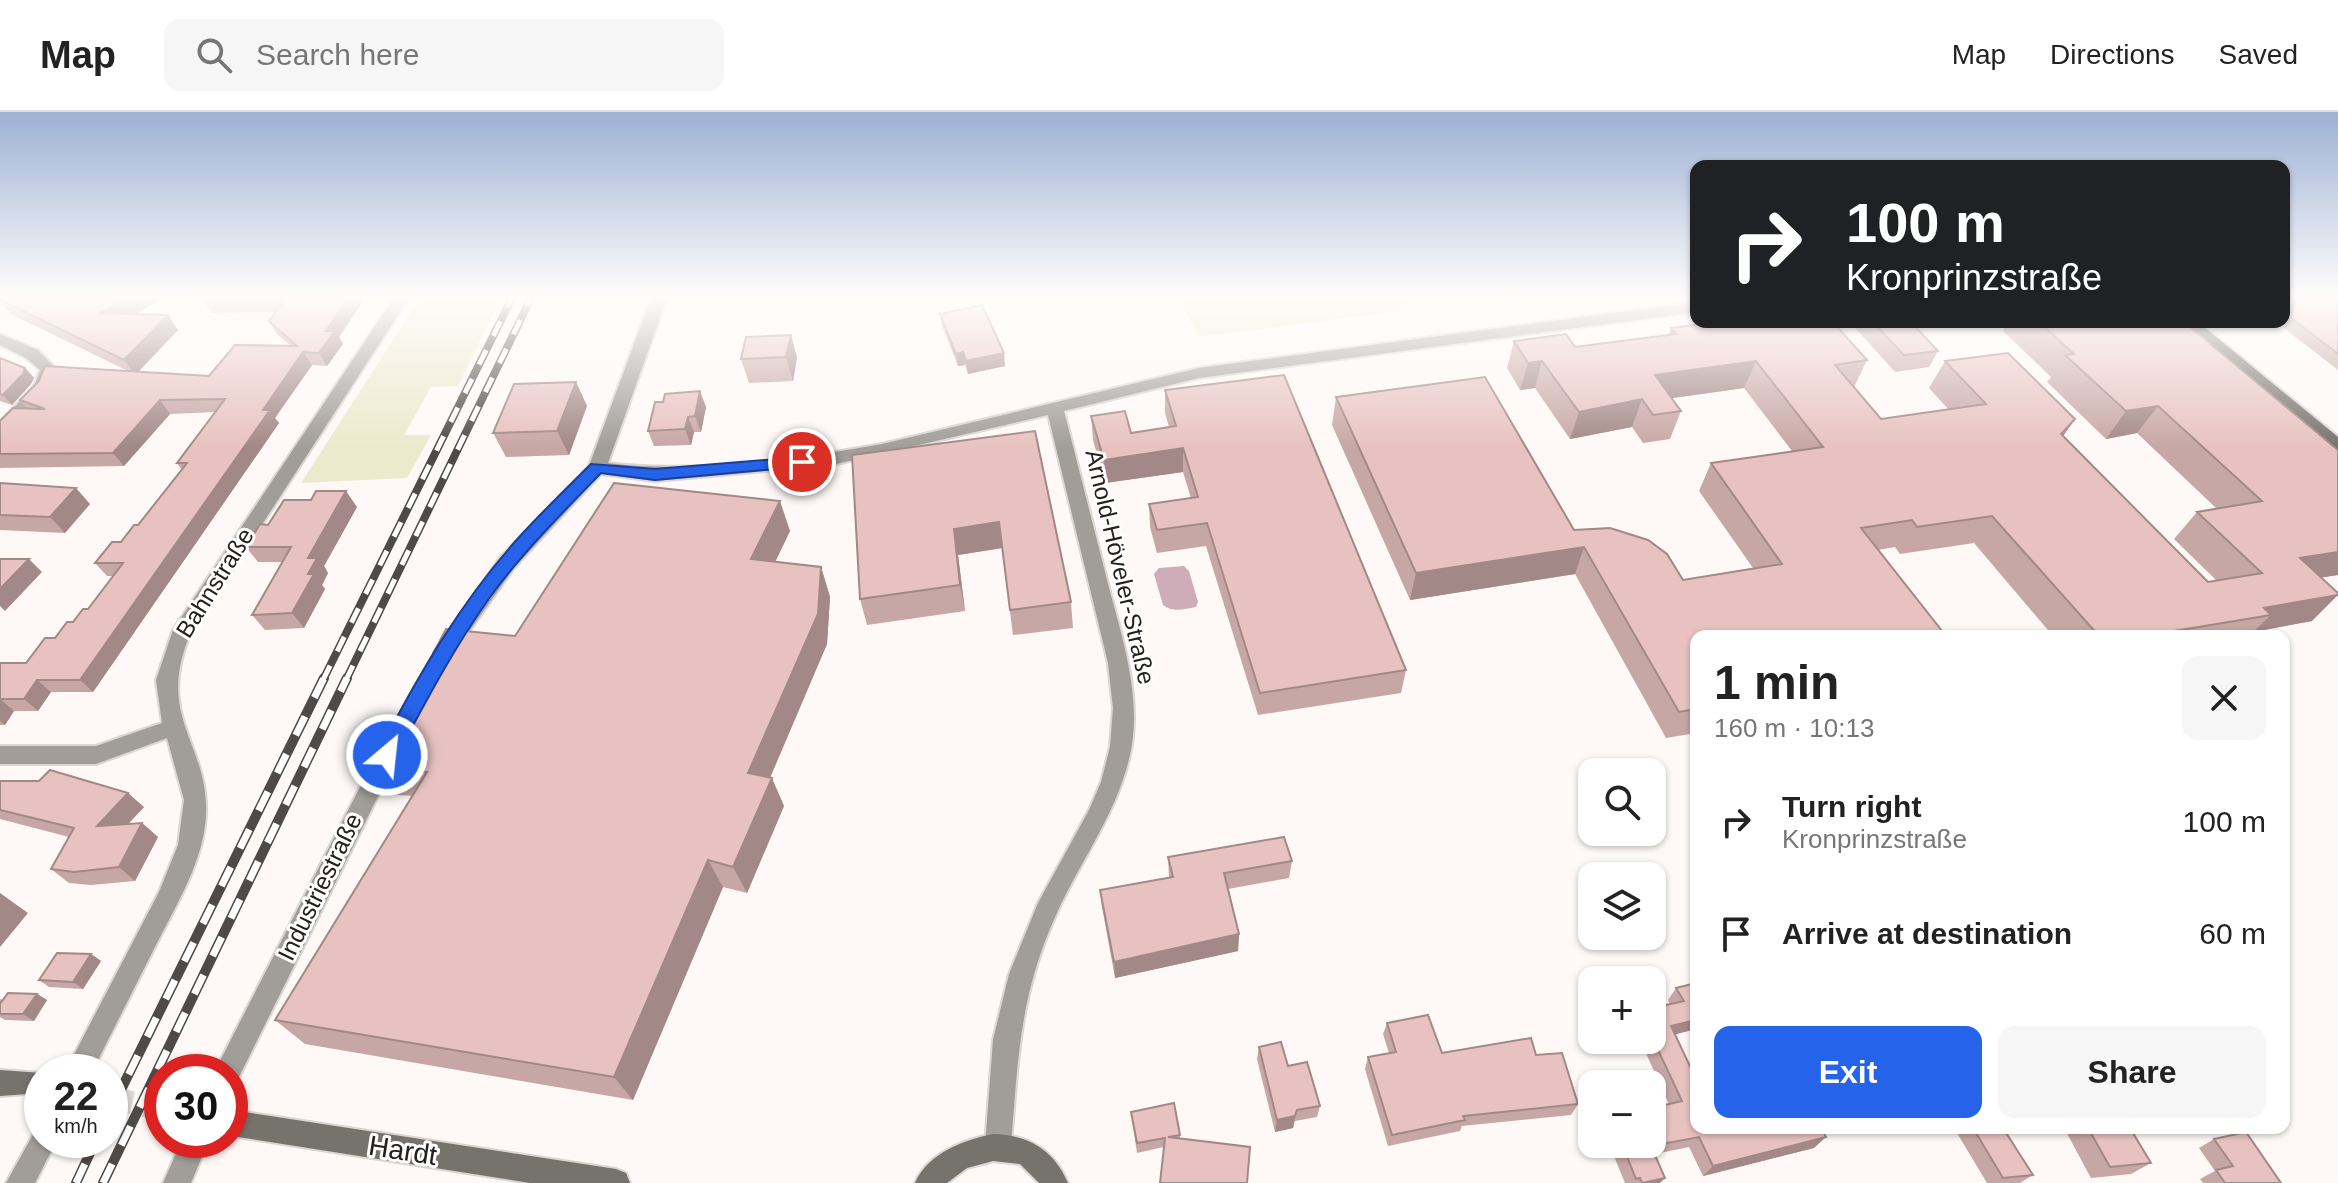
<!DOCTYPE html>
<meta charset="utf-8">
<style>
:root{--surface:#fff;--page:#f6f6f6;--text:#222;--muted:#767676;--line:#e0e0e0;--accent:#2563eb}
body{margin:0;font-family:Arial,sans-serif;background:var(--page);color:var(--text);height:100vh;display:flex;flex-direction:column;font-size:30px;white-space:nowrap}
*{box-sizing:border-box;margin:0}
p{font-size:26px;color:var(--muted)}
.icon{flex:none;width:44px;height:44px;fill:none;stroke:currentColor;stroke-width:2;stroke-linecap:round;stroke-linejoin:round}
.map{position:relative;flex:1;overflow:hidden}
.side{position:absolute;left:1690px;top:518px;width:600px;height:504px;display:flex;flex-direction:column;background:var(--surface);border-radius:16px;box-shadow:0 2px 6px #0004}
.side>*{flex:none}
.guide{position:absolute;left:1690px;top:48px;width:600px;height:168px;border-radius:16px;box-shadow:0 2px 6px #0004;background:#202124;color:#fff;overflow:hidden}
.tools{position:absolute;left:1578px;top:646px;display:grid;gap:16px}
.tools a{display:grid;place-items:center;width:88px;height:88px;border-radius:16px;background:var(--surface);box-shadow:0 2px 6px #0004;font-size:40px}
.speed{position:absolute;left:24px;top:942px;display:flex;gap:16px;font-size:40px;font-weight:700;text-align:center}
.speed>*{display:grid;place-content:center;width:104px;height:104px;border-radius:50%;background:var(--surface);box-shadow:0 2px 6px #0004;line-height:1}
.speed small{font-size:20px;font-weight:400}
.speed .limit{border:12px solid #d22;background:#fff;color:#111}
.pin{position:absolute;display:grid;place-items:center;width:68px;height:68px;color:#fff;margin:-34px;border:4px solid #fff;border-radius:50%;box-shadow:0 2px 8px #0007}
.me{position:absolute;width:88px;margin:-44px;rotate:28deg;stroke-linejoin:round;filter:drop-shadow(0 0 6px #0008)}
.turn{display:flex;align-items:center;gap:28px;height:168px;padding:0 24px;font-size:36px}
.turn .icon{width:104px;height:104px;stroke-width:2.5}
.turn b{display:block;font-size:56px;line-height:68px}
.round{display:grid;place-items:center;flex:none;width:84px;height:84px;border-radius:16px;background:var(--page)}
.headline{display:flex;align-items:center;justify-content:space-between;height:136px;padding:0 24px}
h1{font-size:48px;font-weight:600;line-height:60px}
.button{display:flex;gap:16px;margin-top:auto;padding:16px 24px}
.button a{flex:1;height:92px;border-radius:16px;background:var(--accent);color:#fff;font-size:32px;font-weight:600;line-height:92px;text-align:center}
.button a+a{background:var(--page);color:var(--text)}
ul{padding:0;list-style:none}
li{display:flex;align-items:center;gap:24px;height:112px;padding:0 24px}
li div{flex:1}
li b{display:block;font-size:30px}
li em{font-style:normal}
header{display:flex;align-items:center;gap:48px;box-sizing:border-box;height:112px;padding:0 40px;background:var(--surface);border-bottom:2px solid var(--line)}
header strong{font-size:38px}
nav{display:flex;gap:44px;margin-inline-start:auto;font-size:28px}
.search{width:560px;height:72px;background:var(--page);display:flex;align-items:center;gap:20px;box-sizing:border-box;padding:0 28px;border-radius:16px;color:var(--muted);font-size:30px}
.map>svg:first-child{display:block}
.green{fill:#ece9cc}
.water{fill:#ceadb8}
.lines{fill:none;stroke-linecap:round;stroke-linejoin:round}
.secondary-tunnel{stroke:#ddd8d5;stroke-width:23;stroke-dasharray:23 12;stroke-linecap:butt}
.minor-casing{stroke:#dbd6d3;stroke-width:4}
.secondary-casing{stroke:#dbd6d3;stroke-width:4}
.minor{fill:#a19d99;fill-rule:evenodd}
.secondary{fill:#76726c;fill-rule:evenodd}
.rail-far1-casing{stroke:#4f4a47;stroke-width:8}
.rail-casing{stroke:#4f4a47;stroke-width:10}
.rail-far1{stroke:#fff;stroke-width:5;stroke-dasharray:16;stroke-linecap:butt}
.rail{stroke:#fff;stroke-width:7;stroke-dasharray:21;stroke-linecap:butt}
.wall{fill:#c7a7a5}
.shaded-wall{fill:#a28886}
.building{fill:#e7c2c0;stroke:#a28886;stroke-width:2}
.route{fill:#2563eb;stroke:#184099;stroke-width:2}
.labels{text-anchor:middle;stroke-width:6;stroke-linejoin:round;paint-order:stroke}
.street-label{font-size:24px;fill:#24201d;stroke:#fff}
.near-street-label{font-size:28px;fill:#24201d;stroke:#fff}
</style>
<header>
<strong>Map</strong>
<div class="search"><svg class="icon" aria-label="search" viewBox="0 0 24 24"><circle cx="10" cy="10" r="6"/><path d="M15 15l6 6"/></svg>Search here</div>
<nav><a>Map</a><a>Directions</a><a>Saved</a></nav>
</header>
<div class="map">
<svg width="2338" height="1071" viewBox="0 0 2338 1071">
<rect width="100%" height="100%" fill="#fef9f6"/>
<path class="green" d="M420 186H501L458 274 431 275 404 323H431L407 366 301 371Z
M1178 186H1409L1415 197 1199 225Z"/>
<path class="water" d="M1184 454 1189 459 1198 490 1196 495C1184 497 1173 501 1163 493L1154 462 1159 456Z"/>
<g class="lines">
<path class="secondary-tunnel" d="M110 986 162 997"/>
<g class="minor-casing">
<path id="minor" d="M394 186H409L189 525C156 606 209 632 206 703 204 747 178 790 158 829 136 873 114 916 92 960H65L159 780 178 733 184 688 167 626 96 652H0V634H96L162 611 156 568 173 518Z
M651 186H667L608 351C693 362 797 347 882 332L1199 256 1696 190V200L1199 266 1064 299C1078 354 1092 409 1106 464 1120 520 1142 580 1131 638 1119 699 1081 747 1056 803 1019 884 1018 948 1011 1034L1007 1043 998 1047 989 1043 985 1034 993 928 1009 862 1038 791 1089 698 1101 670 1110 635 1113 596 1108 551 1048 303 832 353 655 369 601 362 514 456 451 545H437L434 540 500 446 589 354Z
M0 222 38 238 56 257 48 280 6 324 0 326V310L34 274 40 258 26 246 0 233Z
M390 629 398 632 401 638 237 969 230 972V960H215L219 951 382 632Z
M42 1016V1028H57L35 1071H6L35 1019Z
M182 1028H209L191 1071H163Z"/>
</g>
<g class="secondary-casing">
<path id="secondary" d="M2180 210H2198L2338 325V340L2332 338Z
M0 958 42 961V981L0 984Z
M238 999 616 1057 626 1061 630 1071H530L238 1025 230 1022V1002Z
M993 1022C1029 1023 1054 1038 1068 1071H1039L1020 1052 993 1049 967 1056 947 1071H915C928 1041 964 1028 993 1022Z"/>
</g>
<use href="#minor" class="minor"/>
<use href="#secondary" class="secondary"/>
<g class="rail-far1-casing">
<path id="rail-far1" d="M323 568 512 186
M346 568 531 186"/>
</g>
<g class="rail-casing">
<path id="rail" d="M110 1000 324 566
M76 1071 96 1028
M103 1071 347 566"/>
</g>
<use href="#rail-far1" class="rail-far1"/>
<use href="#rail" class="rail"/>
</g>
<path class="wall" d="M0 186H163L135 202 178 218 138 260 209 264 291 234 277 222 269 209 275 200 212 201 203 188 365 186 339 225 343 232 327 254 312 253 275 306 279 311 93 580H51L38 599H14L5 613H0V551H26L88 497 113 464H107L95 451 121 430 138 413 182 358 177 351 215 300 170 302 124 354 0 356V309L28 297 20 288 128 259 11 202 0 189Z
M1508 186H1527L1509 188Z
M2338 186V258L2284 216 2288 196 2295 187Z
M940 202 1005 254 968 262 965 253 958 254 942 214Z
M1850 210H1911L1938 239 1929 255 1895 260Z
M2009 210H2184L2338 338V463L2321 465 2312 509 2253 520 2249 524H2053L1974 431 1900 442 1895 435 1878 438 1696 524V621L1666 626 1575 462 1410 488 1332 313 1336 285 1574 418 1683 468 1753 456 1699 379 1711 351 1792 339 1744 276 1672 286 1681 299 1670 327 1643 331 1632 315 1570 327 1535 276 1520 278 1507 256 1514 229 1575 235 1668 223 1671 216 1867 248 1854 275 1881 307 1949 298 1929 276 1945 249 2075 307 2063 324 2208 470 2216 468 2174 427 2197 400 2217 397 2137 321 2106 327 2047 270 2051 265 2003 219Z
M791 223 797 246 793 269 749 271 741 247Z
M0 246 25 256 34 266 31 272 12 293 0 289Z
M576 270 587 294 569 343 506 345 493 321Z
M1165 278 1406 558 1401 581 1258 603 1206 434 1157 441 1150 415 1149 392 1191 386 1183 360 1105 371 1093 328 1091 304 1131 321 1169 315 1165 301Z
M706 295 701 320H694L691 333 654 334 648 319Z
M1035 319 1071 490 1073 516 1013 523 1002 436 958 443 965 499 867 513 860 487Z
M0 371 90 392 65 421 0 418Z
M357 395 324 454 328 461 322 473 325 477 304 516 265 518 252 503 282 450H258L246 435 268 413Z
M790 419 775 450 821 455 830 485 827 532 770 666 784 694 747 781 723 775 633 988 305 932 275 908 413 684 398 683 374 654 515 524Z
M0 669 144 695 128 712 142 711 158 725 135 769 91 773 69 771 51 757 69 725 0 707Z
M1168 745 1292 749 1289 766 1228 777 1239 822 1238 839 1115 866 1102 795 1100 778 1169 766Z
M91 842 101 849 83 877 49 875 39 868Z
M1696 871 1675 923 1696 1016 1814 1036 1703 1064 1689 1035 1655 1042 1660 1071H1625L1609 1032H1652L1669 992 1640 928H1652V896L1670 892 1668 888 1676 876Z
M37 882 47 888 34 909 5 908 0 905V887L3 888Z
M1387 911 1442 941 1536 943 1578 992 1571 1003 1462 1014 1460 1019 1388 1034 1365 957 1368 945 1389 941 1383 922Z
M1259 935 1288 954 1320 994 1317 1005 1295 1009 1293 1016 1275 1020 1257 947Z
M1131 1000 1180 1023V1027L1164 1035 1137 1041Z
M1954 1016H2003L2033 1063 2020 1071H1987Z
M2064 1016H2130L2151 1051 2131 1062 2091 1066Z
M2214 1027 2281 1071H2203L2200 1067 2215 1059 2199 1036Z"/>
<path class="shaded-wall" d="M126 186H163L111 216 100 201Z
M348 186H365L339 225 343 232 327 254 319 241 326 219Z
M168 203 178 218 135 263 124 248Z
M791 223 797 246 793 269 786 245Z
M303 240 312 253 275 306 279 311 93 580 80 568 263 298Z
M963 240 965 253 958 254 956 242Z
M1004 241 1005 254 968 262 966 249Z
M1542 249 1535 276 1520 278 1528 251Z
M1756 249 1744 276 1645 290 1655 263Z
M25 256 34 266 31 272 12 293 3 283Z
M576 270 587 294 569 343 557 319Z
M700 279 706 295 701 320 695 304Z
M1642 287 1632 315 1570 327 1579 300Z
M160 288 170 302 124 354 113 341Z
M2158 294 2137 321 2106 327 2126 299Z
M688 305 694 320 691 333 685 317Z
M2075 307 2056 334 2061 322Z
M1183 336V360L1105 371 1104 348Z
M76 376 90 392 65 421 50 405Z
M346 379 357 395 324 454 328 461 322 473 325 477 304 516 292 501 308 462V446Z
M780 389 790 419 762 477 751 447Z
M999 410 1002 436 958 443 965 499 960 473 954 417Z
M1584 435 1575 462 1410 488 1416 461Z
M2338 440V463L2274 473 2300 446Z
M29 447 42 460 5 499 0 494V477Z
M821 455 830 485 827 532 760 689 748 661Z
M2338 483 2312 509 2253 520 2271 503 2264 496Z
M37 568 51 580 38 599 24 587Z
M0 587 14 599 5 613 0 609Z
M772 666 784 694 747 781 733 755Z
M128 681 144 695 114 727 97 714Z
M142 711 158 725 135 769 119 755Z
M708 748 723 775 633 988 614 965Z
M0 781 28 801 0 835Z
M1239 822 1238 839 1115 866 1114 850Z
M91 842 101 849 83 877 73 870Z
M37 882 47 888 34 909 23 902Z
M1696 908V917L1662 926 1671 914Z
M1295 1004 1293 1016 1275 1020 1277 1008Z
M1826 1025 1814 1036 1703 1064 1713 1054Z
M1665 1066 1660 1071H1642Z"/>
<path class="building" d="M0 186H126L100 201 168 203 124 248 0 188Z
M204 186H348L326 219H335L319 241 303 240 263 298H270L80 568H37L24 587H0V551H26L45 526H55L67 510H73L83 497H88L123 451H95L112 430H121L134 413H138L187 351H177L225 287 160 288 113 341 0 342V309L13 296 45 297 20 288 39 269 45 254 209 264 235 233 297 234 269 209 285 187 203 188Z
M2299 186H2338V242L2291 206 2295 187Z
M982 193 1004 241 966 249 963 240 956 242 940 202Z
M1717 210H1833L1867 248 1835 253 1881 307 1986 292 1945 249 2008 241 2075 307 2061 322 2208 470 2262 461 2197 400 2262 389 2158 294 2126 299 2065 243 2074 242 2039 210H2184L2338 338V440L2300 446 2338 481V483L2264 496 2271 503 2144 524H2099L1992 404 1917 415 1912 408 1861 416 1946 524H1696V597L1679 600 1584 435 1416 461 1336 285 1485 265 1574 418 1610 416 1648 428 1667 442 1683 468 1782 452 1711 351 1823 335 1756 249 1655 263 1681 299 1653 303 1642 287 1579 300 1542 249 1528 251 1514 229 1566 222 1575 235 1676 222 1671 216Z
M1873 210H1911L1938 239 1904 243Z
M791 223 786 245 741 247 746 225Z
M0 246 25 256 23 262 3 283 0 282Z
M1284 263 1406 558 1260 581 1207 411 1157 418 1149 392 1198 385 1183 336 1104 348 1091 304 1125 299 1131 321 1176 314 1165 278Z
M576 270 557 319 493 321 514 272Z
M700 279 695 304 688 305 685 317 648 319 655 290H663L665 282Z
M1035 319 1071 490 1010 498 999 410 954 417 960 473 860 487 852 343Z
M0 371 76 376 50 405 0 403Z
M614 371 780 389 751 447 821 455 818 502 748 661 772 666 733 755 708 748 614 965 275 908 427 660 374 654 446 517 515 524Z
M316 379H346L308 446H317L308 462H314L292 501 252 503 291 435H246L260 412 268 413 284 388H311Z
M0 447H29L0 477Z
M50 658 128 681 97 714 142 711 119 755 74 760 51 757 74 716 0 698V669H39Z
M1284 725 1292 749 1224 761 1239 822 1114 850 1100 778 1173 765 1168 745Z
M57 841 91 842 73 870 39 868Z
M1696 871V908L1671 914 1696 967V1016H1821L1826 1025 1713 1054 1699 1025 1651 1034 1665 1066 1642 1071 1640 1066 1636 1067 1622 1032H1652V996L1682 989 1652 925V896L1684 889 1676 876Z
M8 881 37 882 23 902H0V892Z
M1428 903 1442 941 1531 926 1536 943 1562 941 1578 992 1463 1004 1465 1008 1392 1023 1368 945 1396 940 1387 911Z
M1281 930 1288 954 1307 950 1320 994 1297 998 1295 1004 1277 1008 1259 935Z
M1174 991 1180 1023 1168 1025 1250 1035 1247 1071H1160L1165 1026 1137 1031 1131 1000Z
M1973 1016H2003L2033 1063 2003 1066Z
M2088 1016H2130L2151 1051 2110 1055Z
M2246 1020 2281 1071H2225L2216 1058 2233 1054 2214 1027Z"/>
<linearGradient id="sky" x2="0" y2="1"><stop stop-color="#9db1d5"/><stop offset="0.55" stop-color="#fffcfb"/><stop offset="1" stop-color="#fffcfb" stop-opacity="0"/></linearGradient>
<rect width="2338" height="336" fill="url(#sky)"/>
<path class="route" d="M802 345 810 350 808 354 655 368 601 361C562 401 523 440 490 485 453 537 424 593 394 649H380L377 643C417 565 462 487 522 422 544 398 568 375 591 352L655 357Z"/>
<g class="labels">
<g class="street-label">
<text transform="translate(1120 455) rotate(77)" y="8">Arnold-Höveler-Straße</text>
<text transform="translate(215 471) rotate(-58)" y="8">Bahnstraße</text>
<text transform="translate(320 775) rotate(-64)" y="8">Industriestraße</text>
</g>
<g class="near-street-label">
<text transform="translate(403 1038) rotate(9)" y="10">Hardt</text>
</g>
</g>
</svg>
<div class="tools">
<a><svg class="icon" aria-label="search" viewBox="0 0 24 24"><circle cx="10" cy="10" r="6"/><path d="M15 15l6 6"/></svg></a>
<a><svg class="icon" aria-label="layers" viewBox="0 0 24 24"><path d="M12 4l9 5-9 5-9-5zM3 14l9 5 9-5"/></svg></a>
<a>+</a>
<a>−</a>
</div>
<div class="speed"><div>22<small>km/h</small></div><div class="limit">30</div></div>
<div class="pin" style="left:802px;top:350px;background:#d93025"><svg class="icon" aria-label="arrive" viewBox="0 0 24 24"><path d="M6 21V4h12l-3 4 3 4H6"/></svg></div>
<svg class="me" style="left:387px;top:643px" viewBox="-20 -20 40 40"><circle r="17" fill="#2563eb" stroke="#fff" stroke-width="3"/><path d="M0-11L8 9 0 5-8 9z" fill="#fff"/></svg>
<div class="guide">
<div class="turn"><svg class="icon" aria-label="right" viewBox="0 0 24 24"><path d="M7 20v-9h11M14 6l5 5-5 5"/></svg><div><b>100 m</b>Kronprinzstraße</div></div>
</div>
<section class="side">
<div class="headline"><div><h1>1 min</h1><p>160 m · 10:13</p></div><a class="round"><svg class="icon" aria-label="close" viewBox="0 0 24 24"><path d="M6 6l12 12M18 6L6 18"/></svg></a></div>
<ul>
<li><svg class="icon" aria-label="right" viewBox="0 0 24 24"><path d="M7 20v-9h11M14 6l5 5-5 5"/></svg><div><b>Turn right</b><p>Kronprinzstraße</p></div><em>100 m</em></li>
<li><svg class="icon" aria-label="arrive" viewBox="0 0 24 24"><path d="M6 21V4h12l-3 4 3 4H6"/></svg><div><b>Arrive at destination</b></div><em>60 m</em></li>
</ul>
<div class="button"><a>Exit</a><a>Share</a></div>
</section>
</div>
